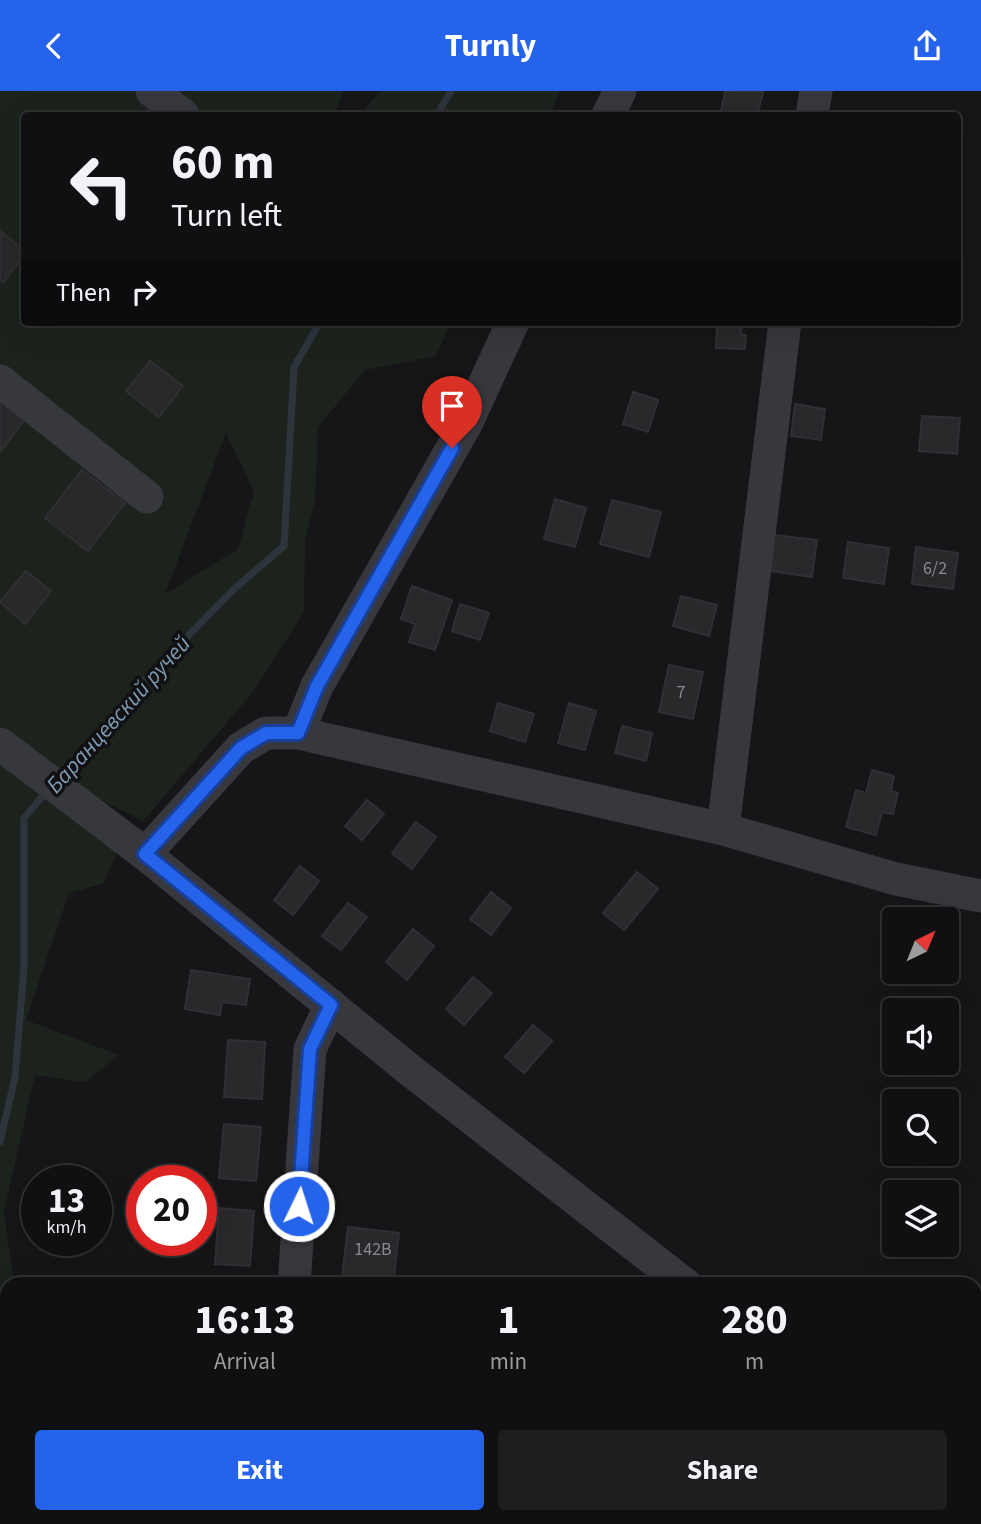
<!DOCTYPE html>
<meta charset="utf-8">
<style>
:root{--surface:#101012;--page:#1e1e20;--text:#f1f3f6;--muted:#9c9d9f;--line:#303032;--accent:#2563eb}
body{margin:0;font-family:"Source Sans 3",sans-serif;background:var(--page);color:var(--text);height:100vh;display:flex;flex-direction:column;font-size:26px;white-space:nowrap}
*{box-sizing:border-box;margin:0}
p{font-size:23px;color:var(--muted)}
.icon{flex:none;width:38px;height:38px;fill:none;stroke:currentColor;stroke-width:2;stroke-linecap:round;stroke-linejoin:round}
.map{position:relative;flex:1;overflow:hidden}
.panel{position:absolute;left:0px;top:1186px;width:982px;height:247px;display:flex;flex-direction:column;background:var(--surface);border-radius:21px 21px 0 0;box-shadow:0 7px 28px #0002,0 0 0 2px var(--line)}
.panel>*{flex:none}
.guide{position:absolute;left:21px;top:21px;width:940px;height:214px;border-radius:7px;box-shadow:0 7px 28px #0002,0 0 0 2px var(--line);background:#101012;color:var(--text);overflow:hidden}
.needle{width:46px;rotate:43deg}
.buttons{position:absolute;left:882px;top:816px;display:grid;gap:14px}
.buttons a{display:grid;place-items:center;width:77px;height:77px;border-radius:7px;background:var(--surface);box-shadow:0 7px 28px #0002,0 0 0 2px var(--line);font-size:35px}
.speed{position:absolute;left:21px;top:1074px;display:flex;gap:14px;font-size:35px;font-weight:700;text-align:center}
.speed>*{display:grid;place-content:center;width:91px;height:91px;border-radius:50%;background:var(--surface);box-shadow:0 7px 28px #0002,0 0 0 2px var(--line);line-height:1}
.speed small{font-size:18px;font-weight:400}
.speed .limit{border:10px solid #d22;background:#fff;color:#111}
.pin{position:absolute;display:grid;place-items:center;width:60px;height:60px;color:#fff;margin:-72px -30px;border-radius:50% 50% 50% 0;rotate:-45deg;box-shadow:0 0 7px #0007}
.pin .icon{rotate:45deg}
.me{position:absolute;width:77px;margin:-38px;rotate:4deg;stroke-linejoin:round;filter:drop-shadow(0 0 5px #0008)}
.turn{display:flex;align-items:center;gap:24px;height:147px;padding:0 35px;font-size:32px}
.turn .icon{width:91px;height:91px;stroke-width:2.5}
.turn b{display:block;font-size:49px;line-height:60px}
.then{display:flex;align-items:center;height:66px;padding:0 35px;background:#0003;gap:14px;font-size:26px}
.eta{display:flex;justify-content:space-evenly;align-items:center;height:119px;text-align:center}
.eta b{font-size:42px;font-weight:700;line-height:49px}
.cta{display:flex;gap:14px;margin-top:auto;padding:14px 35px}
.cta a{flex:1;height:80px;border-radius:7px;background:var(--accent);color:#fff;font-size:28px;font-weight:700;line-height:80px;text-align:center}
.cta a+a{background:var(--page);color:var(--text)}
header{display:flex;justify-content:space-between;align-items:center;height:91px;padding:0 35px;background:var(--accent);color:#fff;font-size:32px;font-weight:700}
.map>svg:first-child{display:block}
.green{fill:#1c231d;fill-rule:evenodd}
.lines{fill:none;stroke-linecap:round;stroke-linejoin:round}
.stream{stroke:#2c353c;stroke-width:7}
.building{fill:#29292c;stroke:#303034;stroke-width:2}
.minor{stroke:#37383d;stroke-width:33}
.route-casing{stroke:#184099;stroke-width:18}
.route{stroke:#2563eb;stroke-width:12}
.labels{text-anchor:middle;stroke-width:7;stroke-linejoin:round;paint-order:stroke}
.number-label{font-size:18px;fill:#888b94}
.water-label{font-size:23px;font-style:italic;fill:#7f9bb3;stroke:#111113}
</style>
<header><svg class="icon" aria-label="back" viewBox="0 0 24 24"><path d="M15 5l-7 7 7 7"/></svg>Turnly<svg class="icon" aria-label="share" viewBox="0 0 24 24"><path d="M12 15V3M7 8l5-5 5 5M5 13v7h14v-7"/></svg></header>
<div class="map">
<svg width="981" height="1433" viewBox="0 0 981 1433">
<rect width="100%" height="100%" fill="#161618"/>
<path class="green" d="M0 0H343L334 24H24V231H451L436 265 365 279 318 336 315 409 305 449 304 521 253 601 143 730 76 696 120 754 104 792 69 802 26 929 119 964 85 991 35 984 4 1121 14 1193 7 1194V1426H124L127 1433H0V674L29 656 0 634ZM226 342 254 400 238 458 165 503Z
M381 0H560L549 24H359Z"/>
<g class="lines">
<path class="stream" d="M437 24 451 0
M59 688 141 593 233 499 284 455 294 276 320 231
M0 1051 15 986 24 877V727L48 699"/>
</g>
<path class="building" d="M725 0 763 1 757 24H720Z
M0 140 24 159V164L3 192 0 189Z
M717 231H742L741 244H746L745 258 716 257Z
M150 270 183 295 159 326 126 300Z
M0 300 29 323 0 361Z
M633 301 658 309 648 341 623 333Z
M795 313 825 318 821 349 791 345Z
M922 325 960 327 957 363 919 360Z
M82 379 125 412 88 460 45 427Z
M555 408 586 417 575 456 544 448Z
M612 409 661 421 649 466 600 453Z
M775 444 817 449 812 486 770 480Z
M848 451 889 457 884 493 843 487Z
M916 456 958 462 953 498 912 493Z
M26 480 51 500 25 533 0 511Z
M412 495 452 509 435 559 409 551 415 533 401 528Z
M681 505 717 514 709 545 673 535Z
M460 513 489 522 480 549 452 540Z
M669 574 703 581 693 628 659 621Z
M498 612 534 623 525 651 490 640Z
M569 612 596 620 585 659 558 652Z
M622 635 652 642 646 670 615 662Z
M872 679 894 685 891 700 898 702 893 723 882 721 876 744 846 736 856 699 866 702Z
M367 709 384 723 362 749 345 735Z
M416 731 436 746 412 778 392 762Z
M300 775 319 790 293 824 274 809Z
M637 781 658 798 624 839 603 822Z
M491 801 511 817 491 844 470 828Z
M348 812 367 826 341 859 322 845Z
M413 838 434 855 407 889 386 871Z
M191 879 250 888 246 914 222 911 220 924 185 918Z
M473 886 492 902 464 934 446 918Z
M533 934 552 950 524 982 505 966Z
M228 949 265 951 262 1008 224 1006Z
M224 1033 261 1036 256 1090 219 1087Z
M219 1117 254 1120 250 1175 215 1173Z
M348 1136 399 1142 393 1194H341Z"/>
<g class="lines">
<path class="minor" d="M152 0 183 24
M608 24 620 0
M812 24 816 0
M513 231 466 333 317 595 298 642 723 738 896 788 981 805
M0 290 147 406
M0 653 145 763 241 657 266 642H298
M723 738 785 231
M145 763 406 976 686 1194
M294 1194 310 958 331 914
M932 1426 942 1433"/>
</g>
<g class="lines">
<g class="route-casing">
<path id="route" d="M299 1115 310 958 331 914 145 763 241 657 266 642H298L317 595 452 357"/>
</g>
<use href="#route" class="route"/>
</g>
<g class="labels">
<g class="number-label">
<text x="935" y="483">6/2</text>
<text x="681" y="607">7</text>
<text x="373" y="1164">142В</text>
</g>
<g class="water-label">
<text transform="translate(118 623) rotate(-48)" y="8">Баранцевский ручей</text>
</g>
</g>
</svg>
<div class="buttons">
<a><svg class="needle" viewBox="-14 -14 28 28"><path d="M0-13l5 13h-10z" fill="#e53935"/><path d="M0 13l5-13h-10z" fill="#9c9d9f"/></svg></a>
<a><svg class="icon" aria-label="sound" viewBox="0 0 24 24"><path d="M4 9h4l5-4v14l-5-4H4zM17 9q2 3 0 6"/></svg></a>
<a><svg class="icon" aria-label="search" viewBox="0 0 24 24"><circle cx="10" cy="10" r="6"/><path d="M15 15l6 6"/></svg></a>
<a><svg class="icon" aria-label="layers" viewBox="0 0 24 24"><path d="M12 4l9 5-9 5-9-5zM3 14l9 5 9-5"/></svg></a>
</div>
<div class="speed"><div>13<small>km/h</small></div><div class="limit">20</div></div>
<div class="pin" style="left:452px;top:357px;background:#d93025"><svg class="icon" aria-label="arrive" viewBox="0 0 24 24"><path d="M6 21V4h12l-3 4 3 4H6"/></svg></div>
<svg class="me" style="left:299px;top:1115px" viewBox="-20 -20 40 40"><circle r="17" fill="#2563eb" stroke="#fff" stroke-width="3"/><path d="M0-11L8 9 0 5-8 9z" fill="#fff"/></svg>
<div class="guide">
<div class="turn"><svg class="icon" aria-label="left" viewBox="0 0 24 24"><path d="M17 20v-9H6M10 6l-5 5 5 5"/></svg><div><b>60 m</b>Turn left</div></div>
<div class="then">Then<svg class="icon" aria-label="right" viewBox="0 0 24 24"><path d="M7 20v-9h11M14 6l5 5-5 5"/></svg></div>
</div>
<section class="panel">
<div class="eta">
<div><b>16:13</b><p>Arrival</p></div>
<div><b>1</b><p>min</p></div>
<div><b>280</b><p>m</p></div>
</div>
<div class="cta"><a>Exit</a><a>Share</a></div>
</section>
</div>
